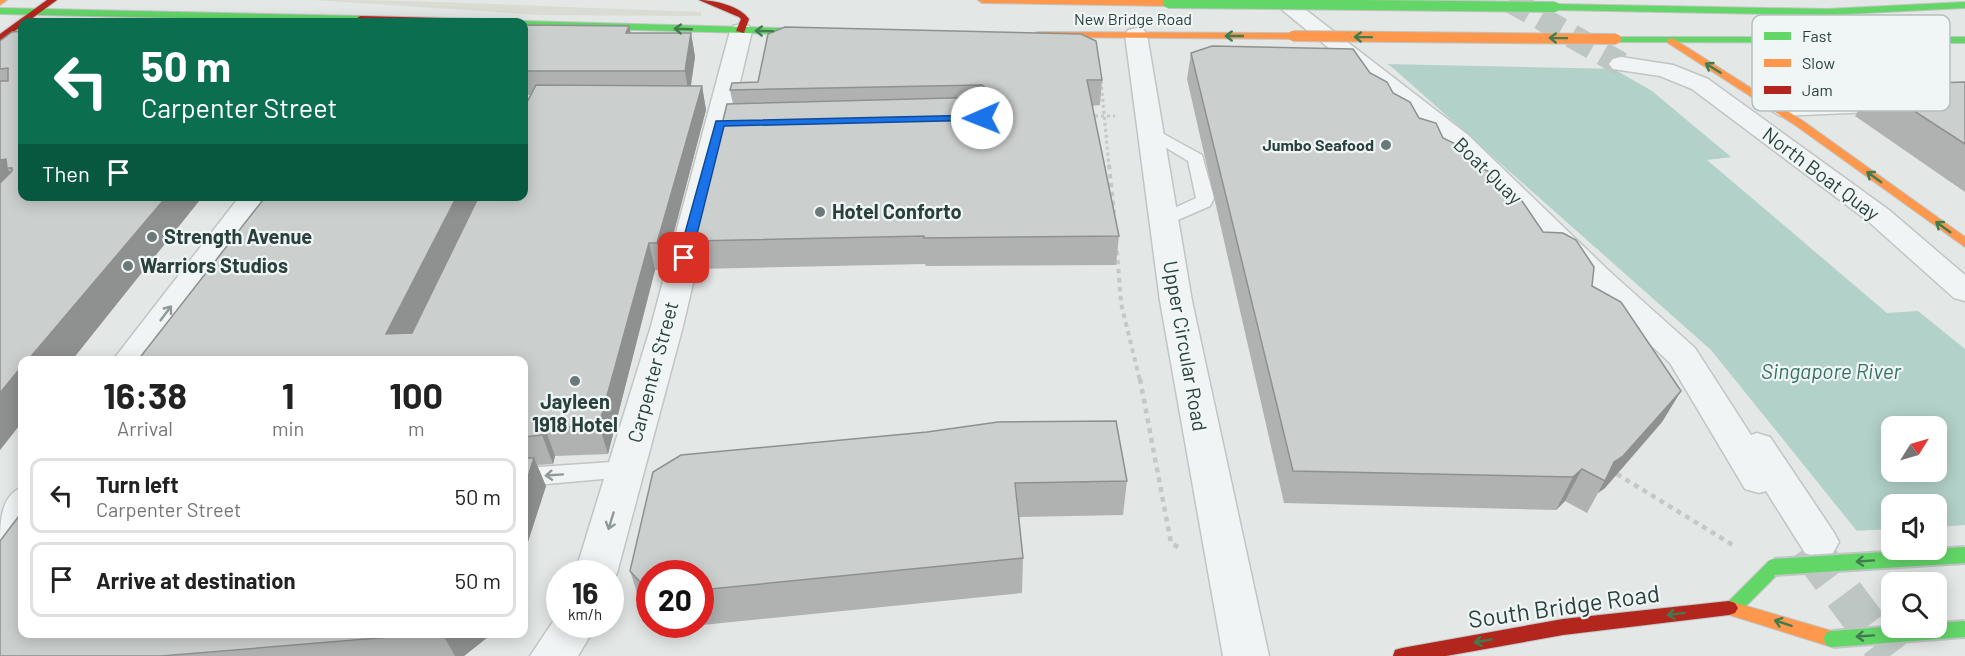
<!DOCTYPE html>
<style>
:root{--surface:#fff;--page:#f2f2f2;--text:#222;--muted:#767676;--line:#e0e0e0}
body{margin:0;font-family:Barlow,sans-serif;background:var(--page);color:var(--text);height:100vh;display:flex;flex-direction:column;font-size:22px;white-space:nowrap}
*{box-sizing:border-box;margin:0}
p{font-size:20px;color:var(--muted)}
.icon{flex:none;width:33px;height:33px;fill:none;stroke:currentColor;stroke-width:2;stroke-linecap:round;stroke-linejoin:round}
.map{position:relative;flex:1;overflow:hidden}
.details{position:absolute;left:18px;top:356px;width:510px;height:282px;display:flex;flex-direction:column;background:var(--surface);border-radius:12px;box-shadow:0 3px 15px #0003}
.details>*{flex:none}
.hud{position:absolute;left:18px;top:18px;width:510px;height:183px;border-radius:12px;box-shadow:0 3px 15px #0003;background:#0b6e4f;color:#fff;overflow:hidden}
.needle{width:39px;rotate:53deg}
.buttons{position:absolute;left:1881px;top:416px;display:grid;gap:12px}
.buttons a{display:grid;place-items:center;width:66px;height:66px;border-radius:12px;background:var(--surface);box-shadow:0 3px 15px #0003;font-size:30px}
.speed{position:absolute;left:546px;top:560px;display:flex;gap:12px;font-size:30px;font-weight:700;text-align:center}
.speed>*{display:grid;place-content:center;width:78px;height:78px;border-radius:50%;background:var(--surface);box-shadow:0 3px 15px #0003;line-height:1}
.speed small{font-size:15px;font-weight:400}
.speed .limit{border:9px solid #d22;background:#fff;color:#111}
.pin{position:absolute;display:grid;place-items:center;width:51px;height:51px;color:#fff;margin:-26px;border-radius:12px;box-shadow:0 3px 9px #0006}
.me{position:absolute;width:66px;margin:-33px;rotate:269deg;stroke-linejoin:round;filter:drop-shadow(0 0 4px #0008)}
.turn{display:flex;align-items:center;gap:21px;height:126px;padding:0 24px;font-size:27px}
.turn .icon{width:78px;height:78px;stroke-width:2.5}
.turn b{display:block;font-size:42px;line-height:51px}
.then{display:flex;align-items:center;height:57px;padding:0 24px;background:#0003;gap:12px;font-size:22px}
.eta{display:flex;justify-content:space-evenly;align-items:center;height:102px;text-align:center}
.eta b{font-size:36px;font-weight:700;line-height:42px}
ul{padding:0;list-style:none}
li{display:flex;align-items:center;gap:18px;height:75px;margin:0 12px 9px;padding:0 12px;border:3px solid var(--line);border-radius:12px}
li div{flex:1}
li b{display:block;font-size:22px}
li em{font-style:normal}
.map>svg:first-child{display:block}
.green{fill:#dadbd2}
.water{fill:#b2d1c8;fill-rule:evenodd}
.pier{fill:#e3e7e6}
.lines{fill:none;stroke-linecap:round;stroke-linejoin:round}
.street-tunnel-far1{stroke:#bec6c4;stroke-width:24;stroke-dasharray:24 12;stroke-linecap:butt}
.street-tunnel{stroke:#bec6c4;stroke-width:40;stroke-dasharray:40 20;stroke-linecap:butt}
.lane-casing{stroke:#c1c5c4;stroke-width:3}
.street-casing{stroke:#c1c5c4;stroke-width:3}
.fast-casing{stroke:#c1c5c4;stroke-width:2}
.slow-casing{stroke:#c1c5c4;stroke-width:2}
.jam-casing{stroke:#c1c5c4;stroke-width:2}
.path-far2{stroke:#c3c8c8;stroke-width:3;stroke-dasharray:3 3;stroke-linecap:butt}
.path-far1{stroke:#c3c8c8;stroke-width:4;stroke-dasharray:4.5 4.5;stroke-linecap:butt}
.path{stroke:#c3c8c8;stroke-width:4.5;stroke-dasharray:5 5;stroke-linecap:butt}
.lane{fill:#f1f4f4;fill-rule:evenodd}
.street{fill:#f1f4f4;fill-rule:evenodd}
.fast{fill:#63d668;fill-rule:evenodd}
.slow{fill:#ff974d;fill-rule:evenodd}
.jam{fill:#b3261e;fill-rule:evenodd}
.fast-bridge-far1-casing{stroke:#c1c5c4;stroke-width:12;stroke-linecap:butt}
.fast-bridge-casing{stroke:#c1c5c4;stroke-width:20;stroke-linecap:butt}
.slow-bridge-casing{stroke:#c1c5c4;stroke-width:12;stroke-linecap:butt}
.fast-bridge-far1{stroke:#63d668;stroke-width:10}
.fast-bridge{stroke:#63d668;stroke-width:16}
.slow-bridge{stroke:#ff974d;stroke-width:10}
.wall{fill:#afb2b1}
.shaded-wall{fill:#8e9190}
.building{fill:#cbcfce;stroke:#8e9190;stroke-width:1.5}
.oneway{stroke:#417c4e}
.oneway2{stroke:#8e9a98}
.route{fill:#1a73e8;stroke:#114b97;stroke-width:1.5}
.poi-dot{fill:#6b7a78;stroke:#f0f6f5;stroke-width:2}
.labels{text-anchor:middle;stroke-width:4.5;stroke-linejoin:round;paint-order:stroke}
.far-street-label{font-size:16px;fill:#2a403c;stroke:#f0f6f5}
.far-poi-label{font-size:16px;font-weight:bold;fill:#2a403c;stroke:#f0f6f5;text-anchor:end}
.street-label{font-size:20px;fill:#2a403c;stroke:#f0f6f5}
.poi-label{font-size:20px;font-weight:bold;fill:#2a403c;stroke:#f0f6f5;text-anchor:start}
.water-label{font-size:21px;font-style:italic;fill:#367263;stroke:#f0f6f5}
.near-street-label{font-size:24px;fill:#2a403c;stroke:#f0f6f5}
.key{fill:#f0f6f5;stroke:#b5bfbe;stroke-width:1.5}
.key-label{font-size:16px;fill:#2a403c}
</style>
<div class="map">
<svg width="1965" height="656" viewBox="0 0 1965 656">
<rect width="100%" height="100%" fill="#e3e7e6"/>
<path class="green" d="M314 0C443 0 572 8 701 12V16L540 15Z"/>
<path class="water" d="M1298 0H1494L1652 91 1731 157 1707 160 1887 313 1918 311 1965 349V656L1936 627V582H1898L1711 350 1393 68ZM1892 426H1936V471H1892ZM1892 504H1936V549H1892Z"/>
<path class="pier" d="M1500 0 1620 69 1383 64 1296 2Z
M1965 525V656H1955L1932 628 1936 627V582H1895L1854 531 1891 529 1892 549H1936L1937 527Z"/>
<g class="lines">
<path class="street-tunnel-far1" d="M1509 0 1621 64"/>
<path class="street-tunnel" d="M1808 546 1890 656"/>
<g class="lane-casing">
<path id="lane" d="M1888 103 1894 105 1896 108 1894 111 1780 116 1772 111 1780 106Z
M1151 127 1202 155 1214 198 1210 206 1164 226 1155 220 1157 216 1196 198 1188 161 1145 135 1143 132Z
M627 461 636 464 639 470 636 476 524 486V468Z"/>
</g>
<g class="street-casing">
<path id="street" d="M1270 0H1293L1468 135 1608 270 1695 348 1751 435 1757 433 1770 437 1833 531 1839 542 1833 553 1819 558 1805 553 1766 491 1759 493 1745 489 1670 363 1586 284 1450 147Z
M741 24 749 26 752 31 683 326 617 573 610 585V573H575L651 326 730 31 733 26Z
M1136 28 1144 30 1147 35 1192 301 1269 656H1223L1160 301 1125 35 1128 30Z
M1621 57 1673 65 1708 79 1889 210 1965 275V301L1954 298 1869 222 1692 89 1660 76 1613 69 1609 64 1613 59Z
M240 196H269L148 360H113Z
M22 487V532L14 544 0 549C0 521 0 497 22 487Z
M560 611V624H597L578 656H530Z"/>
</g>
<g class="fast-casing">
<path id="fast" d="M1965 2V8L1827 15 1555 10 1551 7 1555 4 1827 9Z
M0 8 361 16 365 19 361 22 0 14Z
M524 21 819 29 824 32 819 35 524 27V22H521Z
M1613 37H1965V43L1616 42 1611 39Z
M1774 560 1780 562 1783 567 1780 572 1740 612 1734 614 1728 612 1725 607 1728 602 1768 562Z"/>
</g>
<g class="slow-casing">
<path id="slow" d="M0 0H7L0 5Z
M978 0H1168L1172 3 1168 6 982 3Z
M1038 32 1293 33 1298 36 1293 39 1035 37V33Z
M1668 39H1674L1803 121 1965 237V247L1795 125 1668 43Z
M1729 601 1832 631 1838 633 1841 639 1838 645 1832 647 1723 613 1720 608 1723 603Z"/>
</g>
<g class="jam-casing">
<path id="jam" d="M47 0H57L27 22H22V26L0 41V34Z
M699 0C714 0 740 6 749 19L744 33 736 31 741 19 739 17Z
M361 16 486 19 490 22 358 21V17Z
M1729 601 1735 603 1738 608 1735 613 1729 615 1563 635 1446 656H1393L1395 650 1402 648 1563 619Z"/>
</g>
<path class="path-far2" d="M1101 81 1109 167
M1089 116H1115
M1695 138 1719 158"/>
<path class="path-far1" d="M1109 165 1114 213
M1117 251 1121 303 1140 381"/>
<path class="path" d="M1140 379 1171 543 1180 548
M1617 474 1736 547"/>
<use href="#lane" class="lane"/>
<use href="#street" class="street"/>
<use href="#fast" class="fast"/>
<use href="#slow" class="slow"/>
<use href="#jam" class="jam"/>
<g class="fast-bridge-far1-casing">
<path id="fast-bridge-far1" d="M1168 3 1555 7"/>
</g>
<g class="fast-bridge-casing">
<path id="fast-bridge" d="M1774 567 1965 555
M1832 639 1965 629"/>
</g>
<g class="slow-bridge-casing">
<path id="slow-bridge" d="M1293 36 1616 39"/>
</g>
<use href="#fast-bridge-far1" class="fast-bridge-far1"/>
<use href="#fast-bridge" class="fast-bridge"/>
<use href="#slow-bridge" class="slow-bridge"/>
</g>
<path class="wall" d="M524 25 631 33H691L695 57 691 86H702L706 110 664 270H655L608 454 555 456 553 464 537 465 546 486 524 554V196L526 104 531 95H524Z
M22 31V196H203L72 360H22V422L0 450V41Z
M1191 53 1370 73 1393 93 1419 118 1443 138 1497 187 1543 232 1681 391 1662 422 1605 488 1598 493 1587 513 1565 501 1556 510 1284 503 1187 79Z
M1102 80 1100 105 1092 106 1119 236 1116 265 926 266 925 264 699 269 693 241 733 104 730 90Z
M1965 82V192L1855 116 1874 85Z
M927 432 1127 481 1123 515 1019 517 1023 558 1022 593 663 629 658 624H700V573H650V615L641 605 630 571Z
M22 633H493L464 656H0Z"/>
<path class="shaded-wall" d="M629 26 635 49 626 33Z
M691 33 695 57 689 96 685 71Z
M702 86 706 110 664 270 657 243Z
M6 159 12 168H7L19 186 0 201V160Z
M167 196H203L72 360H28Z
M457 196H479L400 360 386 334Z
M649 243 655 270 608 454 599 425Z
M22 366V422L0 450V393Z
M1681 391 1662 422 1605 488 1598 493 1614 462Z
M545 428 555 456 553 464 542 435Z
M534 458 546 486 524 554V489Z
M1582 469 1565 501 1556 510 1573 477Z
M442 633H493L464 656H455Z"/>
<path class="building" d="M42 21 204 22H39Z
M524 25 629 26 626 33H691L685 71H524Z
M785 27 1081 34 1096 41 1102 80H1087L1119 236 924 238V236L693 241 727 104 988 97 992 93 982 85 730 90 732 83 758 82 768 34Z
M22 31V196H167L28 360H22V366L0 393V183L12 171V168H7L6 159 0 160V81H8V68L0 69V41L12 32Z
M1212 46 1353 49 1370 73 1387 82 1393 93 1410 102 1419 118 1436 123 1443 138 1462 147 1472 165 1488 171 1497 187 1520 198 1543 232 1563 233 1576 240 1594 267 1592 286 1621 302 1681 391 1623 456 1614 462 1605 481 1582 469 1573 477 1293 471 1191 53Z
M1965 82V144L1874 85Z
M536 85 702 86 657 243H649L599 425 545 428 542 435 524 437V360H138L266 196H457L386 334 412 333 479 196H524V106L526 104Z
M1116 421 1127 481 1015 483 1023 558 700 590V573H650V593L630 571 653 472 681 455 927 432 998 422Z
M524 458H534L524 489Z
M22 512V633H439L161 656H0V541Z"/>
<defs><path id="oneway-shaft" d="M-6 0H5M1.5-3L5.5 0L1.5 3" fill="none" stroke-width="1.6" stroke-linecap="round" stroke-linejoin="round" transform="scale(1.5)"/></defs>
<g class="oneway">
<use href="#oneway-shaft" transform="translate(683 29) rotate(-178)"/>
<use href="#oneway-shaft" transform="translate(764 31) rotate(-179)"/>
<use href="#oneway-shaft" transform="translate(1234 36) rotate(-180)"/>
<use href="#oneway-shaft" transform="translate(1363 37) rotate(-179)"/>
<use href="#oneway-shaft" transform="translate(1558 38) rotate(-179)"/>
<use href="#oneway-shaft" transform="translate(1713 68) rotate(-148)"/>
<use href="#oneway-shaft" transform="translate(1874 177) rotate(-144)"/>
<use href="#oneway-shaft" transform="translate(1943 227) rotate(-144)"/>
<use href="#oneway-shaft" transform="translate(1865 561) rotate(176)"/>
<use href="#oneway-shaft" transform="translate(1676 614) rotate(173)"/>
<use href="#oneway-shaft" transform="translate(1783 623) rotate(-162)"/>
<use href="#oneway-shaft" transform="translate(1865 636) rotate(176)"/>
<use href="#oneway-shaft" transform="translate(1483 641) rotate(170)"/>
</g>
<g class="oneway2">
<use href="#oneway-shaft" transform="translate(166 313) rotate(-53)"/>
<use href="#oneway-shaft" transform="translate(554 475) rotate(176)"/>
<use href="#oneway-shaft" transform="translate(611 521) rotate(107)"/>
</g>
<path class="route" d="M982 115 986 116V120L724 126 691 258 684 262 678 258 716 121Z"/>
<g class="poi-dot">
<circle cx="1386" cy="145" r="6"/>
<circle cx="820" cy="212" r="6"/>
<circle cx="152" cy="237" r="6"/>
<circle cx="128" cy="266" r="6"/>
<circle cx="575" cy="381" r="6"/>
</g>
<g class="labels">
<g class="far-street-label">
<text x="1133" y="25">New Bridge Road</text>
</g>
<g class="far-poi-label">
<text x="1374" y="151">Jumbo Seafood</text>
</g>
<g class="street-label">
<text transform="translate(1488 171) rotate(44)" y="7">Boat Quay</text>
<text transform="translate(1821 174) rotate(37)" y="7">North Boat Quay</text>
<text transform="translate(1185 346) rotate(80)" y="7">Upper Circular Road</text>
<text transform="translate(653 372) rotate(-75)" y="7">Carpenter Street</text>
</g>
<g class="poi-label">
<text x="832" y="219">Hotel Conforto</text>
<text x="164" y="244">Strength Avenue</text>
<text x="140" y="273">Warriors Studios</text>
<text x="575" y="409" text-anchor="middle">Jayleen<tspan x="575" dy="23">1918 Hotel</tspan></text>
</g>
<g class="water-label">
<text x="1831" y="379">Singapore River</text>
</g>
<g class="near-street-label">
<text transform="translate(1564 607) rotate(-8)" y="8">South Bridge Road</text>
</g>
</g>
<rect x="1752" y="15" width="198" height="96" rx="9" class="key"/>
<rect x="1764" y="32" width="27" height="8" fill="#63d668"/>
<rect x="1764" y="59" width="27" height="8" fill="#ff974d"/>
<rect x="1764" y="86" width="27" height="8" fill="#b3261e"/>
<g class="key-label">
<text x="1802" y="42">Fast</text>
<text x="1802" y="69">Slow</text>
<text x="1802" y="96">Jam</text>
</g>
</svg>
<div class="buttons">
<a><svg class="needle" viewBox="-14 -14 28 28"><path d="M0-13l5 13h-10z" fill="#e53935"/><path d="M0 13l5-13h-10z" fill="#767676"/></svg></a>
<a><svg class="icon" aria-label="sound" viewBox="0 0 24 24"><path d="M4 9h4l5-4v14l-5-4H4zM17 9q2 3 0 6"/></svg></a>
<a><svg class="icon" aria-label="search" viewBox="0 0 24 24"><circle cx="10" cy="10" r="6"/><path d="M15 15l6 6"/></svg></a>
</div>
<div class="speed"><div>16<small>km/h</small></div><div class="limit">20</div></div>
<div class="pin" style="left:684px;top:258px;background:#d93025"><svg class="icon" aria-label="arrive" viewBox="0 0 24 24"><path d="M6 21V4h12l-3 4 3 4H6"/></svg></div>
<svg class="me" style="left:982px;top:118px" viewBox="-20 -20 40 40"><circle r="19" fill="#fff"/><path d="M0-13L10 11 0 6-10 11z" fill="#1a73e8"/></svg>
<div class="hud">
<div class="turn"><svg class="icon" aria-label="left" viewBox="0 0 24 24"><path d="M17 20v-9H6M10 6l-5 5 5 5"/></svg><div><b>50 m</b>Carpenter Street</div></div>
<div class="then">Then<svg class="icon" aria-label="arrive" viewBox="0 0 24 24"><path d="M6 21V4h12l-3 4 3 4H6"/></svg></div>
</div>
<section class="details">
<div class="eta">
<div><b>16:38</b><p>Arrival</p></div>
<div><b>1</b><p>min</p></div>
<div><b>100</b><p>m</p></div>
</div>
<ul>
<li><svg class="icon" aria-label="left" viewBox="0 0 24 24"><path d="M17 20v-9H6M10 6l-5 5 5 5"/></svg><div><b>Turn left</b><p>Carpenter Street</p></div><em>50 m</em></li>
<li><svg class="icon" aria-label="arrive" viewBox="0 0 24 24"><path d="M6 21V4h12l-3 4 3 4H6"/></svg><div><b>Arrive at destination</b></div><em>50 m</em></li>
</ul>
</section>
</div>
